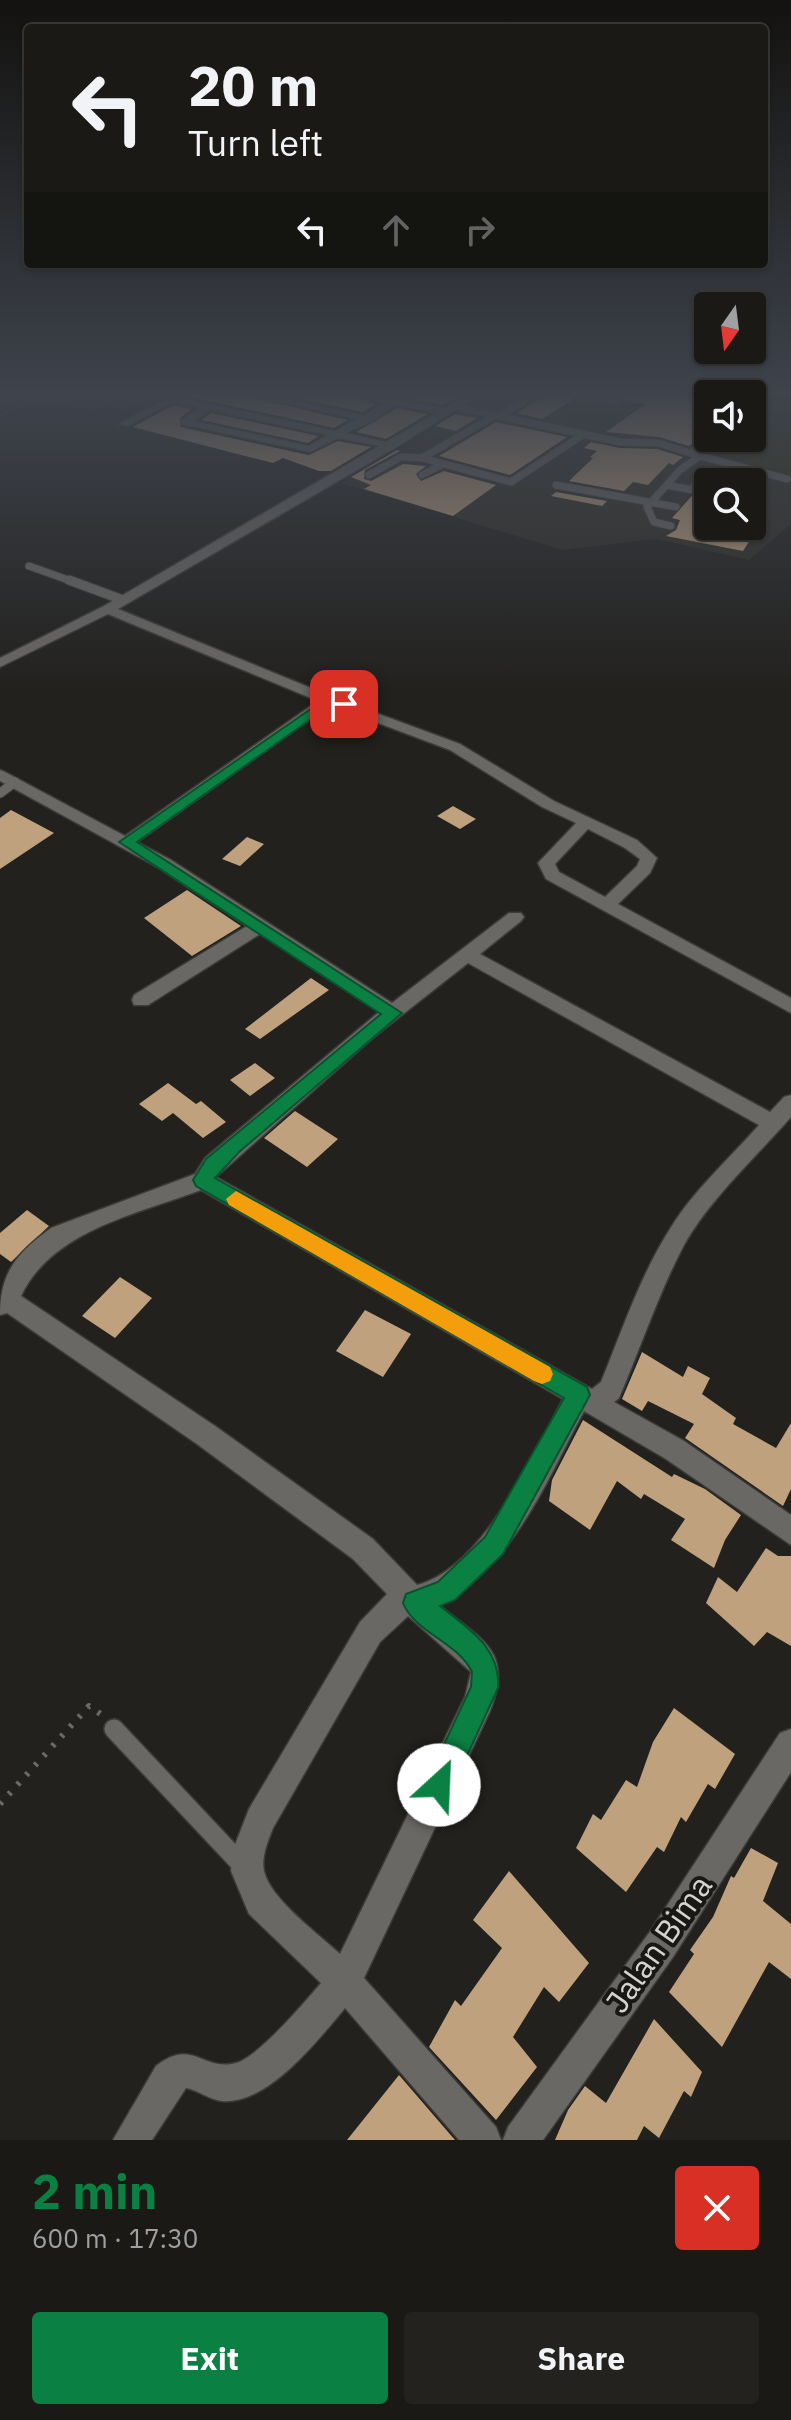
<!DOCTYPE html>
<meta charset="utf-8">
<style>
:root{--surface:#1a1916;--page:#23221f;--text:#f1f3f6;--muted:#9fa0a1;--line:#383835;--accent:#0b8043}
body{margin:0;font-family:"IBM Plex Sans",sans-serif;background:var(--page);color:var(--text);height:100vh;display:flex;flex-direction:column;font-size:30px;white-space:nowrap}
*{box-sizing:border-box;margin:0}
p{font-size:26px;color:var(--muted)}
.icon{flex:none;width:44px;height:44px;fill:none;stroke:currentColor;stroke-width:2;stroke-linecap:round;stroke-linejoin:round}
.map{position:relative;height:2140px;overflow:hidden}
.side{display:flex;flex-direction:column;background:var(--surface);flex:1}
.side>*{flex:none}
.guide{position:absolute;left:24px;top:24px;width:744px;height:244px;border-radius:8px;box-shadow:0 2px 6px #0004,0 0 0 2px var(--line);background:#1a1916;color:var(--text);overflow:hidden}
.needle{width:52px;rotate:194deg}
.tools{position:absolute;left:694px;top:292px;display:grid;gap:16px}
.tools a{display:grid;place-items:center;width:72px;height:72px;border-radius:8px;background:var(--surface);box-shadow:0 2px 6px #0004,0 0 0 2px var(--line);font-size:40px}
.pin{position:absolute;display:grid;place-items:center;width:68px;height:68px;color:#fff;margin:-34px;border-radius:16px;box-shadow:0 4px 12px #0006}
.me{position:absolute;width:88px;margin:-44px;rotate:25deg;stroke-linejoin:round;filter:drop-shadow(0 0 6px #0008)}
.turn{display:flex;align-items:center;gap:28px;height:168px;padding:0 32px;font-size:36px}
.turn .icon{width:104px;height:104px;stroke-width:2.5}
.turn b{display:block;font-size:56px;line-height:68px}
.lanes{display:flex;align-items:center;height:76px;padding:0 32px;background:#0003;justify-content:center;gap:40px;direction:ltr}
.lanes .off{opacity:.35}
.round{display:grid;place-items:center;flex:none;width:84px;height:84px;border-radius:8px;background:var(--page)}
.headline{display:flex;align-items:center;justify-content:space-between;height:136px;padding:0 32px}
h1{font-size:48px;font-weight:700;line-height:60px;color:var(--accent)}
.cta{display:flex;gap:16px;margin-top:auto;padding:16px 32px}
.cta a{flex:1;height:92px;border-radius:8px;background:var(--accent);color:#fff;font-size:32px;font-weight:700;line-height:92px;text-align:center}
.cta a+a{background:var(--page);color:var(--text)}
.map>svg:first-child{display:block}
.built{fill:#302d25;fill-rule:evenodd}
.green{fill:#2e2e09}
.building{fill:#bfa17e}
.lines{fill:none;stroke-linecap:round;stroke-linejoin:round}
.lane-far2-casing{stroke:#3c3b38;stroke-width:9}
.lane-far1-casing{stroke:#3c3b38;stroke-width:11}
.lane-casing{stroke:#3c3b38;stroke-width:22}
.street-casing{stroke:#3c3b38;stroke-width:3}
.path-far1{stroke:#6b6a68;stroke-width:2;stroke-dasharray:1 3;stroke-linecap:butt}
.path{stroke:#6b6a68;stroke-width:6;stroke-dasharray:3 10;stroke-linecap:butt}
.lane-far2{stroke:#6a6865;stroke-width:7}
.lane-far1{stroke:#6a6865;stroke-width:9}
.lane{stroke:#6a6865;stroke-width:19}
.street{fill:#6a6865;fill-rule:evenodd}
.route{fill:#0b8043;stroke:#07532c;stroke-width:2}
.slow{fill:#f59e0b}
.labels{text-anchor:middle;stroke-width:8;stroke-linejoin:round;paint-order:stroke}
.near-street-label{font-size:32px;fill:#d3d3d1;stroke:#191815}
</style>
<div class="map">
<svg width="791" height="2140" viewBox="0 0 791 2140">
<rect width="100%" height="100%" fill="#22211e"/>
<path class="built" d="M499 392 791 394V524L749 560 656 539 563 550 341 483ZM708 394H752V438H708ZM708 482H752V526H708Z"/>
<path class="green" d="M758 392 791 397V452L779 450 791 453V479L700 452 721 438H752V398Z
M582 403 616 411 624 406 637 409 611 428 561 417Z"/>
<path class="building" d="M195 392H230L348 420 334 428 186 396Z
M263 392H336L377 404 363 412Z
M426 392H467L443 405 411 399Z
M551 392 574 399 542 419 517 413Z
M625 392H708V433L689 446 659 437 606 432 646 404 625 400Z
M173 405 192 409 180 418 181 427 309 455 338 441 371 447 331 471H319L283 458 273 463 133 427Z
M397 408 428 414 386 439 356 432Z
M211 413 319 436 308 443 201 420Z
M455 414 477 418 456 431 435 426Z
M496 422 567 437 510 475 439 456Z
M591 442 620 448 657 449 683 457 673 465 669 463 648 485 633 482 624 491 569 481 593 458 590 457 597 451 584 448Z
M397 450 400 451 365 470 364 479 371 481 403 464 426 466 416 474 421 481 444 471 496 485 453 516 364 489 371 485 351 477Z
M708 478V526H759L743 551 666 536 676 530 680 520 672 518Z
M556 492 607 501 602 506 551 496Z
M453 806 476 819 460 829 437 816Z
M11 810 54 833 0 869V818Z
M247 837 264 844 240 866 222 859Z
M187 890 241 926 192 956 144 918Z
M311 978 329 990 260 1039 245 1029Z
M255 1063 275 1078 250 1096 230 1080Z
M168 1083 196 1104 201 1101 226 1122 203 1138 173 1113 162 1121 139 1104Z
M295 1111 338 1139 307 1167 264 1138Z
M27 1210 49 1226 11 1262 0 1254V1233Z
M120 1277 152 1298 115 1338 82 1316Z
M365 1310 411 1334 383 1377 336 1351Z
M642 1352 683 1377 688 1366 710 1378 702 1394 736 1418 733 1424 776 1448 791 1423V1489L783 1506 685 1438 694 1424 648 1401 642 1411 622 1399Z
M583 1420 672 1477 674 1474 705 1489 741 1515 725 1540 714 1568 671 1540 685 1519 644 1494 641 1499 617 1481 590 1530 549 1501 552 1480Z
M766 1548 778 1556H791V1646L767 1632 754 1646 706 1603 718 1577 737 1592Z
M674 1708 735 1754 715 1789 708 1784 686 1822 681 1817 664 1852 657 1847 626 1892 576 1848 593 1814 601 1820 626 1780 637 1787 653 1742Z
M751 1848 778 1863 763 1901 791 1924V1979L769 1962 722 2047 669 1992 694 1954 690 1950 713 1917 731 1876 734 1878Z
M509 1871 589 1963 559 2002 544 1987 513 2037 537 2067 496 2120 429 2047 455 2000 461 2006 502 1948 473 1920Z
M654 2019 702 2072 691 2097 684 2091 659 2138 644 2126 637 2140H555L568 2110 585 2086 606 2103Z
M399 2075 455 2140H347Z"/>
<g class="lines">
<g class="lane-far2-casing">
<path id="lane-far2" d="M574 392 615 400
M456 407 620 442 658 443 700 456 680 470 647 507 654 522 671 526
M496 415 422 458 511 482 584 434
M499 416 541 392
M690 453 712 438
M700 456 787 479
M369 475 401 457 422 458
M422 475 443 464
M556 485 676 507
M667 485 692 490 698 479
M29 566 74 582"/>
</g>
<g class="lane-far1-casing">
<path id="lane-far1" d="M69 580 123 600
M0 793 15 782"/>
</g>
<g class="lane-casing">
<path id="lane" d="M114 1729 242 1865"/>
</g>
<g class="street-casing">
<path id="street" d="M233 392H250L364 415 385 403 339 392 393 399 406 392H416L404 401 444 408 473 392H484L395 448 118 609 333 697 460 744 554 801 637 840 657 858 650 873 618 904 791 998V1013L546 879 538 863 576 823 542 807 450 750 330 705 137 842 171 860 392 1003 509 913H521L524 917 521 921 480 954 770 1112 784 1097 791 1095V1117C757 1156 709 1200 684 1245 658 1294 641 1347 619 1398L614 1402 684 1441 791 1515V1545L666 1459 584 1411C544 1486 516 1560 440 1606 482 1640 514 1651 490 1711L364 1978 496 2127 501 2140H459L345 2008C318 2040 268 2105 222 2101 210 2100 198 2090 186 2088L152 2140H113L156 2066C193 2037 202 2072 236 2063 258 2057 305 2002 321 1983L249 1914 231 1871 233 1850 249 1809 360 1622 387 1594 353 1559 197 1444 7 1313 0 1315C0 1272 17 1253 51 1228L195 1174 205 1158 379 1012 260 934 148 1005H134L132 1000 134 995 247 926 159 868 0 781V770L5 772 125 836 318 701 108 614 0 667V658L104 606 379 446 338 438 310 452 182 424V420L200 408 173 402 128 426 119 424 172 396 335 431 356 419ZM396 405 436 413 386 442 346 433 373 421ZM210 410 327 435 309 446 194 421ZM588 829 625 848 640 859 637 866 605 897 559 872 555 864ZM468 963 759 1125C729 1159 693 1191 670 1229 640 1276 622 1331 601 1382L592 1389 216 1177 374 1037ZM201 1190 563 1399C533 1455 483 1568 417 1585L373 1539 215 1426 21 1296C52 1230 138 1214 201 1190ZM408 1616 471 1672 465 1697 340 1954C320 1935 270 1899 264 1871 261 1857 268 1841 273 1828L380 1642Z
M791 1729V1772L673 1957 543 2140H503L508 2127 649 1933 780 1733Z"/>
</g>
<path class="path-far1" d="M0 415 40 398 94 409 105 403 127 409"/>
<path class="path" d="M0 1804 89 1706 102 1715"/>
<use href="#lane-far2" class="lane-far2"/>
<use href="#lane-far1" class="lane-far1"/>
<use href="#lane" class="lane"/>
<use href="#street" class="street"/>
</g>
<linearGradient id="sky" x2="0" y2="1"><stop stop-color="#131210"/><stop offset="0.57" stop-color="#3e434c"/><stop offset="1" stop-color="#3e434c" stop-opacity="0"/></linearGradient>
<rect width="791" height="691" fill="url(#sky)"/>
<path class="route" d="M328 697 351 704 344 708 331 705 137 842 402 1013 239 1152 215 1178 587 1387 590 1395 503 1554 455 1600 440 1606C469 1629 501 1648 498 1688L449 1795 439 1799 429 1795 425 1785 471 1687 472 1672C458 1642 415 1633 403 1603L406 1594 438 1582 485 1537 564 1398 196 1186 193 1180 206 1159 381 1014 119 842Z"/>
<path class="slow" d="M236 1191 550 1367 553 1374 550 1381 542 1384 534 1381 229 1205 226 1199Z"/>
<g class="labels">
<g class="near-street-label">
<text transform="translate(659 1944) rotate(-55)" y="11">Jalan Bima</text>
</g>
</g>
</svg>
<div class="tools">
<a><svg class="needle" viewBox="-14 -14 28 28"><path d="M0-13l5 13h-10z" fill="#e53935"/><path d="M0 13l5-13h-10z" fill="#9fa0a1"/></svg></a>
<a><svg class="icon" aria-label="sound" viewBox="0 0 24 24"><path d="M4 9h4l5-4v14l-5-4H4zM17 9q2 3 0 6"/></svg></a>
<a><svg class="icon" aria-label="search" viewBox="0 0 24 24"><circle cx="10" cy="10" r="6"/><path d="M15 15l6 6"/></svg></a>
</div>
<div class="pin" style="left:344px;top:704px;background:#d93025"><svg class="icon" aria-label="arrive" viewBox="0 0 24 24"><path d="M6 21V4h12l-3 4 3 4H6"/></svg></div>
<svg class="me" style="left:439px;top:1785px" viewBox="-20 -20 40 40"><circle r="19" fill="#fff"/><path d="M0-13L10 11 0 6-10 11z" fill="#0b8043"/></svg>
<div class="guide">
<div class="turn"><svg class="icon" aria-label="left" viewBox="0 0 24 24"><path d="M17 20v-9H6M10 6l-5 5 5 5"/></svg><div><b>20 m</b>Turn left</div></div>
<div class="lanes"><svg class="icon" aria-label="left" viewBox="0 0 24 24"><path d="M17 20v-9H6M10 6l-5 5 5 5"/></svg><svg class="icon off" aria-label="ahead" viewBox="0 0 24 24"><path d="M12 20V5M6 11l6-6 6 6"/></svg><svg class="icon off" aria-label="right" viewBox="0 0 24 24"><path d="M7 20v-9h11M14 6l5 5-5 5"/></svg></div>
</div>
</div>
<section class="side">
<div class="headline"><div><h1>2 min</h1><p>600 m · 17:30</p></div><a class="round" style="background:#d93025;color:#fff"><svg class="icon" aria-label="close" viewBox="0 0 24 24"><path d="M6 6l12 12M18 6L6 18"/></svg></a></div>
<div class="cta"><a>Exit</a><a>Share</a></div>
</section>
